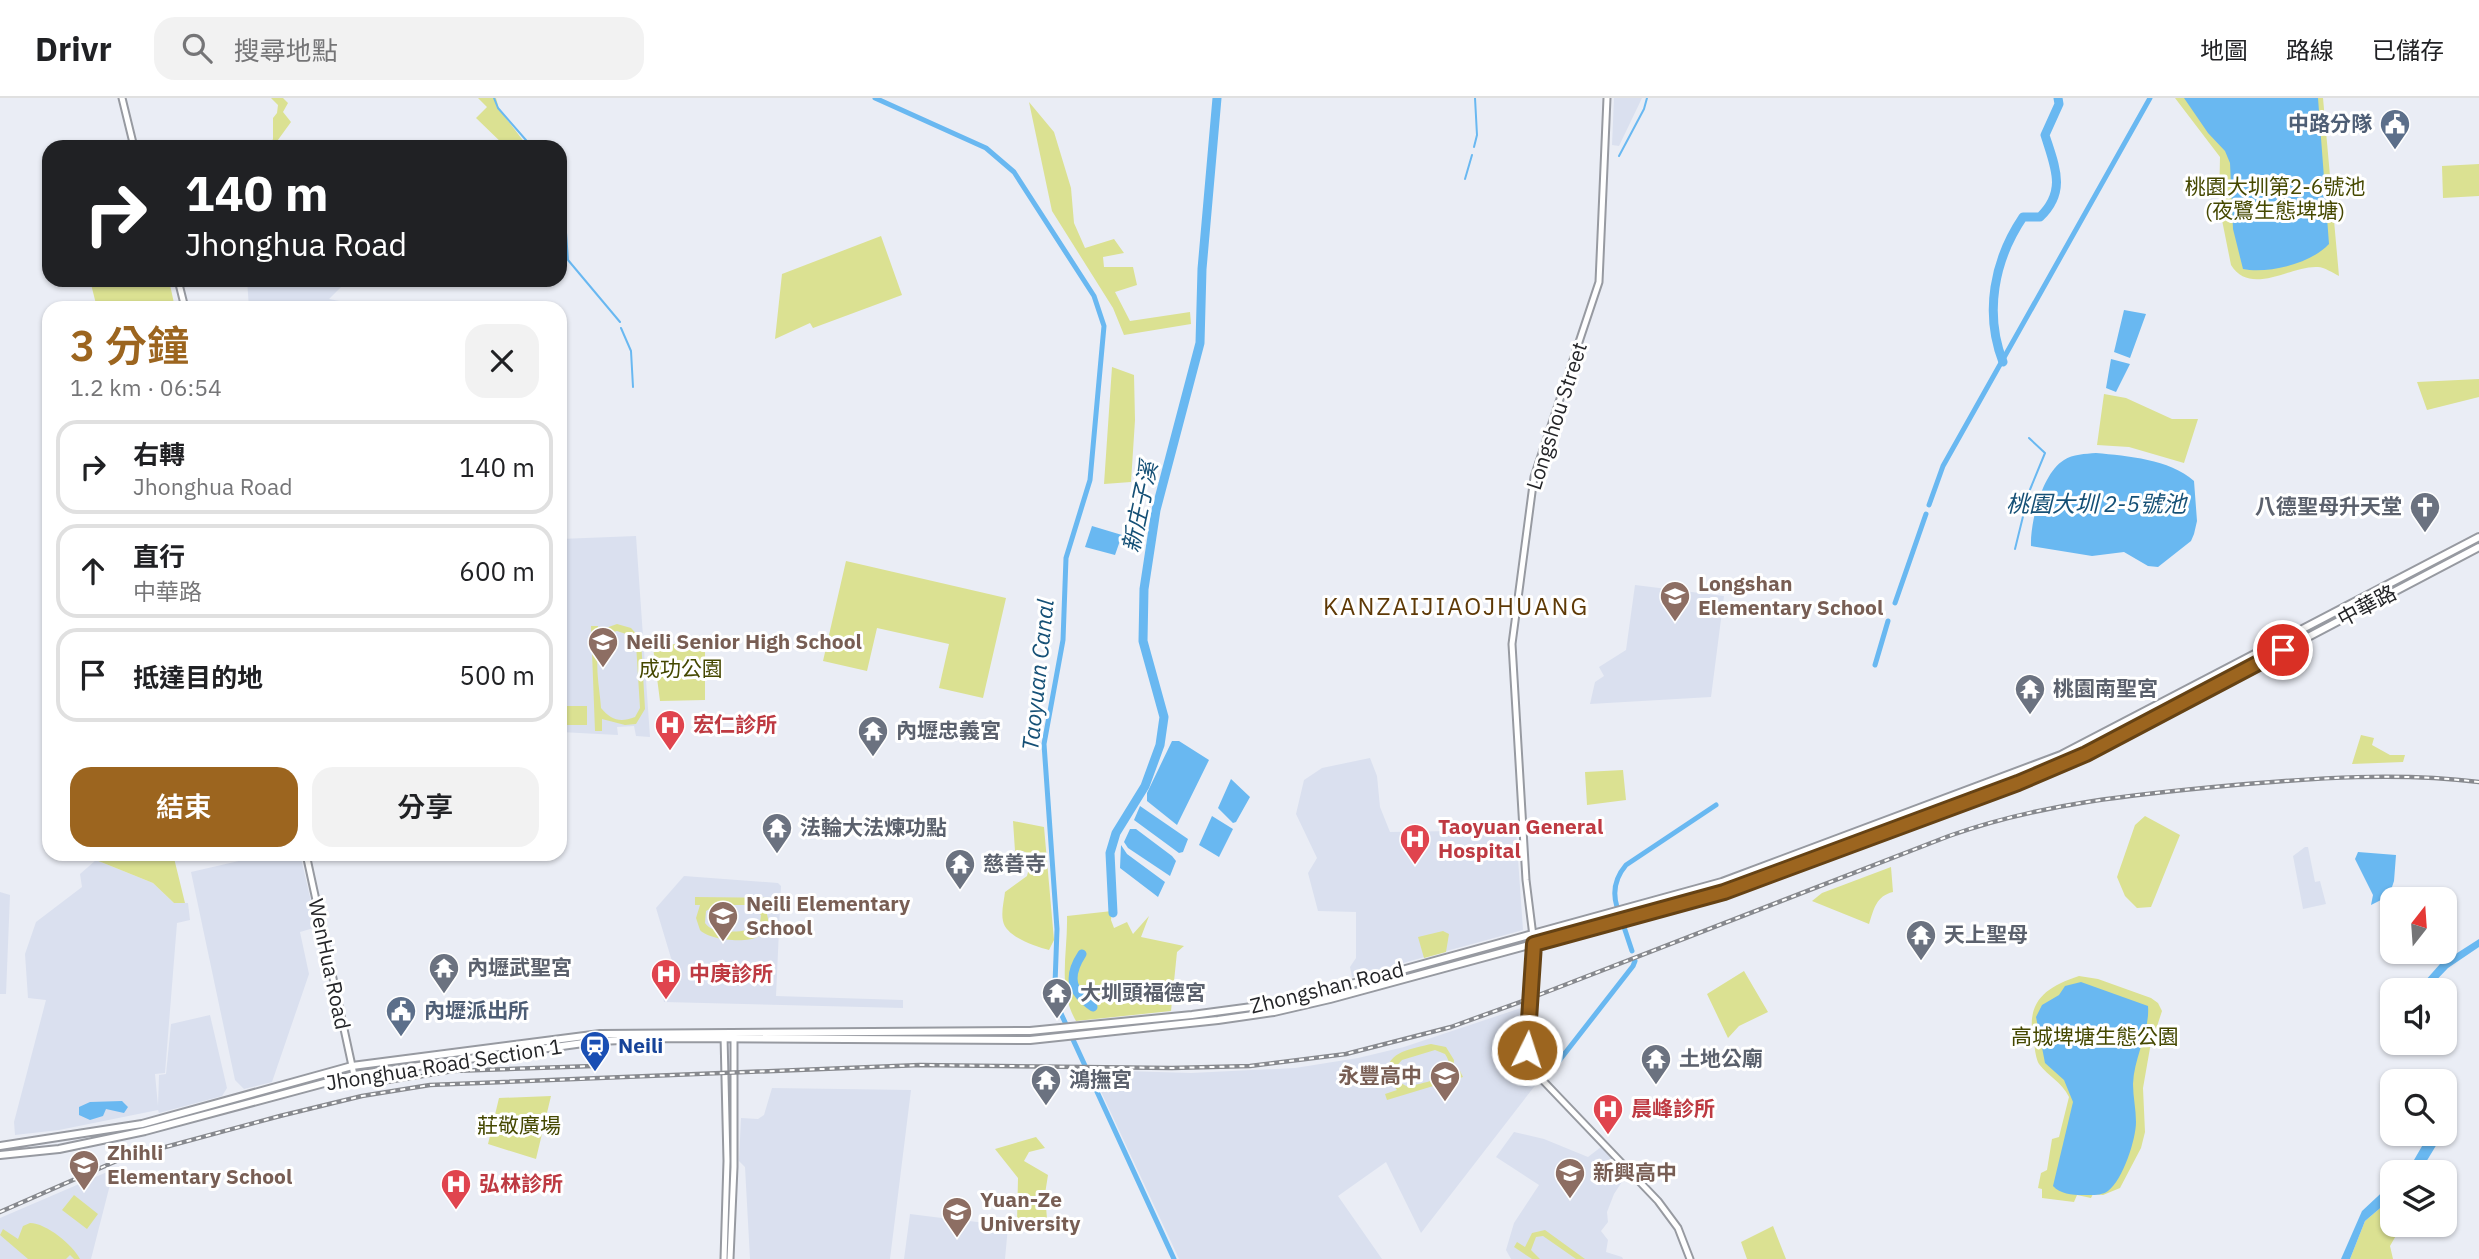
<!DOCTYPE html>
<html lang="zh-TW">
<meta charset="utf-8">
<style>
:root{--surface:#fff;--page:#f2f2f2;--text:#202124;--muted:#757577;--line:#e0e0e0;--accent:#9c651f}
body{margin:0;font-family:"IBM Plex Sans","Noto Sans TC",sans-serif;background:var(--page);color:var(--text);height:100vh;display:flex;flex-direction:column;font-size:26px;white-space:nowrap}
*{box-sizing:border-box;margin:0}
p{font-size:23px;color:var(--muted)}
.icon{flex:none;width:38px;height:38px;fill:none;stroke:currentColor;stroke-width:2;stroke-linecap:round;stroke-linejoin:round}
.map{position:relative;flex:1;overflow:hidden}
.side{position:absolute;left:42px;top:203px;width:525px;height:560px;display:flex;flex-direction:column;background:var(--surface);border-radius:21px;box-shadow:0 2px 5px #0004}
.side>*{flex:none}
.top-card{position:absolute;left:42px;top:42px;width:525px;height:147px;border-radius:21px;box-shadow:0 2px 5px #0004;background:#202124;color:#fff;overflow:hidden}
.needle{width:46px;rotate:17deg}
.tools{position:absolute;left:2380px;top:789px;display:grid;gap:14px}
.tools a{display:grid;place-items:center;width:77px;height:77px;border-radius:14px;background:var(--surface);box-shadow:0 2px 5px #0004;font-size:35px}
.pin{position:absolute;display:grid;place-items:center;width:60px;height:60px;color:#fff;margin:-30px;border:4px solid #fff;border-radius:50%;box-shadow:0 2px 7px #0007}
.me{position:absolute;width:77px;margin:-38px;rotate:4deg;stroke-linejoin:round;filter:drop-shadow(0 0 5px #0008)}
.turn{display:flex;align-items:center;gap:24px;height:147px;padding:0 28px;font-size:32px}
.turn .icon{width:91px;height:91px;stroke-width:2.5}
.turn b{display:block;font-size:49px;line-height:60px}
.round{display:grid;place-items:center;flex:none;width:74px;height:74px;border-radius:21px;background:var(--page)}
.headline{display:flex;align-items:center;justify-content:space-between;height:119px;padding:0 28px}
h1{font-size:42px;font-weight:600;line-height:52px;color:var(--accent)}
.primary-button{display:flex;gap:14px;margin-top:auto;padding:14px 28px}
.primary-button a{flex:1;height:80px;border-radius:21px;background:var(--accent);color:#fff;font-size:28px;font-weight:600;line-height:80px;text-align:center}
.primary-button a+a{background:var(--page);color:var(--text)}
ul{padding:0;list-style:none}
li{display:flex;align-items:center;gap:21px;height:94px;margin:0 14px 10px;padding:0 14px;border:4px solid var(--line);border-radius:21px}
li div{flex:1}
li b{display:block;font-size:26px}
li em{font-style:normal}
header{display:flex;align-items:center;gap:42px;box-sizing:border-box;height:98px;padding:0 35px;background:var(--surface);border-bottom:2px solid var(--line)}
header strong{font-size:33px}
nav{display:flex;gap:38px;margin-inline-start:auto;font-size:24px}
.search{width:490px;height:63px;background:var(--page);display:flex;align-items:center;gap:18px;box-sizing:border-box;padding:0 24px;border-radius:21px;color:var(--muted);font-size:26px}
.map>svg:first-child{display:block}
.built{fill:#dae0ef}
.green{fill:#dbe192;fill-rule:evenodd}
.water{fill:#69b8f1}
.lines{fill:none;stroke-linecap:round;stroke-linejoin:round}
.stream{stroke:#69b8f1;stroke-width:2}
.canal{stroke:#69b8f1;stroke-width:5}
.river{stroke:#69b8f1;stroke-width:9}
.secondary-casing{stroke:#979aa1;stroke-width:9}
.primary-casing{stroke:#979aa1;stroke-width:10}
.secondary{stroke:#fff;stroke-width:5}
.primary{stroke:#fff;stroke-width:6}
.rail-casing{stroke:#87898e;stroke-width:4.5}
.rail{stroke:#fff;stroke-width:2;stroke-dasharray:5;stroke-linecap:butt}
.route-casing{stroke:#654214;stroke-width:18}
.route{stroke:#9c651f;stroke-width:12}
.labels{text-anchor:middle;stroke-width:6;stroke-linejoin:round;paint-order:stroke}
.service-label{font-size:21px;font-weight:bold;fill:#4e5e75;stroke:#fff;text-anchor:end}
.park-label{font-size:21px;fill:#454800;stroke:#fff}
.street-label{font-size:21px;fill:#242528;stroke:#fff}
.worship-label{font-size:21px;font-weight:bold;fill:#5b616d;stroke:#fff;text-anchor:start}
.education-label{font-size:21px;font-weight:bold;fill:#785e54;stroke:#fff;text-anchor:start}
.health-label{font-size:21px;font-weight:bold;fill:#be3a42;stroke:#fff;text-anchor:start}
.transit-label{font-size:21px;font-weight:bold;fill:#164399;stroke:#fff;text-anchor:start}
.water-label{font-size:23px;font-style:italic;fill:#155076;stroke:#fff}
.quarter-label{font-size:24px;letter-spacing:2px;fill:#5e3906;stroke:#fff}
</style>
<header>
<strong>Drivr</strong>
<div class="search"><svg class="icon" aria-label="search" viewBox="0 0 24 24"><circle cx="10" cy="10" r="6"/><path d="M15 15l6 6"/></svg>搜尋地點</div>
<nav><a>地圖</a><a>路線</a><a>已儲存</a></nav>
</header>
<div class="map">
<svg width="2479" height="1161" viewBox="0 0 2479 1161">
<rect width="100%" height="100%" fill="#eaedf5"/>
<path class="built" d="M1614 0H1642L1619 48 1612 47Z
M247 182H342L341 189 329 201 355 206 356 210H249Z
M636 438 650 639 636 638 634 628 617 629 618 637 560 634V441Z
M1635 487 1724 498 1711 599 1590 606 1595 584 1604 578 1599 569 1626 552Z
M1370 660 1377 678 1380 709 1390 734 1516 732 1523 832 1352 879 1350 869 1356 860V814L1318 813 1308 775 1317 760 1296 716 1304 682 1322 670Z
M2305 749H2308L2315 784 2320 783 2326 806 2303 811 2293 758Z
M269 756H300L317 829 300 834 309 876 272 984 244 991 235 982 191 774Z
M96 762 153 785 174 805H188L190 822 177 825 165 975 155 976 158 1008 159 977 166 976 171 926 210 917 227 990 222 998 159 1015 158 1012 59 1032 15 1037 14 1024 46 902 28 900 25 856 36 824 82 789 80 776Z
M684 778 778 785 781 788 776 898 903 902V910L664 904 660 888 677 880 656 810Z
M0 794 10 797 6 896H0Z
M1521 910 1519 932 1524 969 1537 985 1421 1135 1386 1064 1338 1098 1382 1161H1179L1091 972 1191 975 1295 970 1358 960 1404 949Z
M772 990 911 992 890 1161H750L745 1069 739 1063 741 1020 758 1021 764 1017Z
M1514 1034 1544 1041 1588 1059 1601 1049 1627 1076 1614 1096 1607 1114 1608 1124 1601 1133 1608 1142 1606 1154 1622 1159 1623 1161H1511L1506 1152 1514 1125 1539 1087 1496 1059Z
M114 1071 91 1161H0V1120Z
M910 1116 950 1121 952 1126 959 1128 960 1126 954 1121 1008 1128 1005 1161H904Z"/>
<path class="green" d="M271 0H283L288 5 283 14 291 24 275 46 278 49H269L273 41V20L277 15 278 7Z
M478 0H496L499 11 528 49H506L476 20 487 9Z
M2175 0H2323L2339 178C2333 175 2324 169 2318 169 2291 167 2251 199 2231 167L2219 107 2220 59Z
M1029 4 1054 34 1071 90 1074 125 1085 150 1114 141 1124 155 1103 159 1104 169H1133L1137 187 1115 194 1130 223 1190 214 1191 226 1124 237 1113 210 1052 113Z
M2479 66V98L2443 100 2442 68Z
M881 138 902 197 813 230 810 225 775 241 782 176Z
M90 182H169L175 210H97Z
M1112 269 1134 277 1135 322 1131 384 1104 386Z
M2479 281V299L2427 312 2417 284Z
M2104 296 2126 300 2172 321H2198L2184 365 2129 349 2097 347Z
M846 463 1006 500 983 600 939 590 949 546 877 530 867 573 823 563Z
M617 526 631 530 641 541 645 611 636 626 625 627 602 621V633H595L591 528H598L599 540 603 531ZM617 533 632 538 636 546 640 610 635 619C620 625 611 622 601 610 600 587 587 540 617 533Z
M705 542V602L660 603 653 549Z
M561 608H587V627H562Z
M2361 637 2374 640 2372 647 2390 657H2405L2403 664 2352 666Z
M1623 672 1626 702 1587 707 1585 674Z
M2145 718 2180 737 2151 809 2137 810 2125 798 2117 779 2135 727Z
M1013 723 1044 729 1054 842 1049 852C1035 848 1006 839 1003 823 1001 814 1004 803 1005 794L1027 778 1032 758 1023 753H1015Z
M105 756H173L185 805H174L153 785 96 762Z
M1891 769 1893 794C1876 798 1874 811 1869 826L1812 803 1822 795Z
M695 799 776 800V807L765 808 769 825C767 830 765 835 759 838 747 846 709 842 700 832L696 820 700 807H695ZM750 807 761 817 760 825 754 831C740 834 713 837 705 825L706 813 716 807Z
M1112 813 1111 822 1114 830 1127 824 1133 836 1149 818 1141 839 1184 848 1177 854 1171 913 1076 923C1057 891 1068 854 1067 818Z
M1443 833 1449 836 1446 854 1424 860 1418 839Z
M1744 873 1768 914 1739 928 1728 940 1707 896Z
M2079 878 2098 881 2151 900 2158 905 2162 913 2150 950 2143 990 2145 1034 2141 1050 2120 1090 2103 1097 2093 1096 2091 1100 2077 1097 2074 1104 2042 1100V1091L2038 1090 2041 1075 2047 1072 2052 1041 2059 1039 2069 999C2061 983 2049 979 2039 966 2036 961 2035 952 2034 945 2025 905 2043 890 2079 878Z
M1431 946 1446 949 1454 962 1453 975 1460 973 1463 979 1387 1002 1385 996 1397 992 1387 980C1384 953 1412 951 1431 946ZM1435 952 1445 956C1461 980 1425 984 1408 989L1399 984 1393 972 1402 962Z
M551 998 536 1061 488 1046 499 1000Z
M1036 1039 1045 1050 1029 1054 1024 1063 1048 1077 1045 1096 1047 1121 1035 1120 1017 1124 1018 1080 995 1051Z
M74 1097 98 1116 87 1131 62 1112Z
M2392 1100V1127H2402L2390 1148 2393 1161H2350L2365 1123Z
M30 1125C46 1125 73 1147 80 1161H74L70 1157 66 1161H28L0 1137 3 1131 18 1141 23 1128Z
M1773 1128 1786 1161H1747L1741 1144Z
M1545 1132 1585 1161H1576L1543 1138 1536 1139 1531 1152 1540 1161H1532L1514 1149 1517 1144 1525 1149 1532 1135Z"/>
<path class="water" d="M2184 0H2318L2329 146C2312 165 2269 176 2243 171L2233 131 2230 65 2225 53 2208 35Z
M2124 212 2146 216 2130 260 2114 254Z
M2111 261 2130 266 2116 294 2106 290Z
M2096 355C2128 358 2169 361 2194 383L2197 423 2194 436 2191 443 2158 469 2148 468 2124 454 2092 458 2031 448C2030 425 2042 375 2064 362 2073 356 2085 356 2096 355Z
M1092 428 1122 437 1115 457 1085 449Z
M1172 643H1179L1209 662 1177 727 1147 703V695Z
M1231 681 1250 699 1236 724 1233 725 1218 710Z
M1140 708 1188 741 1183 754 1179 755 1134 722Z
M1212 718 1233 731 1219 759 1199 747Z
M1130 731H1136L1172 758 1176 763 1170 778 1128 750 1124 744Z
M1121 747 1127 756 1165 784 1158 799 1120 770Z
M2358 754 2396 757 2394 783 2389 798 2371 807 2373 797 2355 761Z
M2479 841V849L2448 870 2427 892H2417L2440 866Z
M2081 884 2148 908C2150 934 2134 959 2133 986 2133 999 2136 1011 2136 1024 2136 1041 2123 1082 2108 1093 2101 1098 2091 1097 2082 1097 2072 1097 2060 1096 2053 1088L2073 1004 2064 982 2045 965 2036 919 2042 907 2059 897 2065 888Z
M122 1003 128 1009 124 1015 106 1011 103 1018 90 1022 79 1017V1009L90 1004Z
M2429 1036H2443L2420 1074H2402L2414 1062Z
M2392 1085V1100L2365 1123 2350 1161H2341L2362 1113Z"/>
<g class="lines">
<path class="stream" d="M494 0 498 10 532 49
M1474 49 1477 37 1475 0
M1619 58 1644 11 1647 0
M1465 81 1472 57
M560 115 565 121 568 162 620 224
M621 230 631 253 633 289
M2015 451 2029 394 2045 355 2029 340"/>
<path class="canal" d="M875 0 986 50 1014 74 1094 198 1104 228 1090 382 1066 460 1063 542 1044 646 1057 831 1055 886 1058 909 1174 1161
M1929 407 1943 368 2150 0
M1895 505 1926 416
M1875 567 1888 523
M1617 809C1612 793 1615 780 1626 767L1716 707
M1620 817V818
M1623 826 1632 853
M1548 977 1633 868 1635 863"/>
<path class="river" d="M2003 264C1984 215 1994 162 2023 119H2040C2067 93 2055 69 2045 37L2059 6 2058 0
M1113 815 1110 755 1116 735 1145 688 1160 647 1164 619 1143 543 1144 491 1156 412 1200 245 1202 171 1217 0
M1082 856C1067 879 1071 894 1093 909"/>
<g class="secondary-casing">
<path id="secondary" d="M122 0 134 49
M1607 0 1599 184 1534 379 1512 546 1526 782 1534 846 1527 952 1531 970 1658 1103 1678 1130 1690 1161
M178 182 185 210
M306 756 354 977
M724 1161 727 1063 724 938
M730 1161 734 1069V937"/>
</g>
<g class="primary-casing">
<path id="primary" d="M0 1048 142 1026 352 968 600 936 1030 933 1192 917 1282 905 1722 784 2061 657 2479 439
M0 1057 59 1051 145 1033 354 977 598 943 670 940 1030 942 1218 922 1274 914 1330 901 1724 794 2018 685 2086 656 2479 449"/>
</g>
<use href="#secondary" class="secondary"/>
<use href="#primary" class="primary"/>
<g class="rail-casing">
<path id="rail" d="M381 985 453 973 593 968
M0 1114 121 1061 280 1018 362 998 430 987 920 967 1172 970 1250 968 1346 956 1451 929 1531 900 1949 738C2041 705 2138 696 2235 687 2317 680 2397 674 2479 684"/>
</g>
<use href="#rail" class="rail"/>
</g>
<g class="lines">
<g class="route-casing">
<path id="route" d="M1527 952 1534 846 1724 794 2018 685 2086 656 2283 552"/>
</g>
<use href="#route" class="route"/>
</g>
<defs>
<g id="civic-pin" transform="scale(1.575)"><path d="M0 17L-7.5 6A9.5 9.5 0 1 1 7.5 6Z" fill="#5c6f8a" stroke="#fff"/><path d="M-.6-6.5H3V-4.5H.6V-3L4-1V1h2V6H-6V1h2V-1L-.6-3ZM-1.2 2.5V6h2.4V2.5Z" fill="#fff"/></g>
<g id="church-pin" transform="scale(1.575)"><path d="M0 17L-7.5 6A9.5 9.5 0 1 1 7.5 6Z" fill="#6b7280" stroke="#fff"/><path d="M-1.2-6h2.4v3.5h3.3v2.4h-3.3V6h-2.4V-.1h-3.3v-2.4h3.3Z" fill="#fff"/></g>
<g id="school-pin" transform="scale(1.575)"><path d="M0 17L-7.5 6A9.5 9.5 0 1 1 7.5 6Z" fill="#8d6e63" stroke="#fff"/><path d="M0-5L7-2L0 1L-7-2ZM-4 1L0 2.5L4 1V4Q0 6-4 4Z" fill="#fff"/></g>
<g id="temple-pin" transform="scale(1.575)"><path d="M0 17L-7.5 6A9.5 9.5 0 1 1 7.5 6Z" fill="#6b7280" stroke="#fff"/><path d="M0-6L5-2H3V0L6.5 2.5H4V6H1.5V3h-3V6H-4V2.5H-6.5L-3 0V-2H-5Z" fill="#fff"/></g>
<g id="hospital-pin" transform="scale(1.575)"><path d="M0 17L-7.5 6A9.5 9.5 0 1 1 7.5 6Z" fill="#e0444e" stroke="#fff"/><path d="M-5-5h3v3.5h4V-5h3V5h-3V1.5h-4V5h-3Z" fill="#fff"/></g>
<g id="station-pin" transform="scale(1.575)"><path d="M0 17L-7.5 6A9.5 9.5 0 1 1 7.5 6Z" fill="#1a4fb4" stroke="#fff"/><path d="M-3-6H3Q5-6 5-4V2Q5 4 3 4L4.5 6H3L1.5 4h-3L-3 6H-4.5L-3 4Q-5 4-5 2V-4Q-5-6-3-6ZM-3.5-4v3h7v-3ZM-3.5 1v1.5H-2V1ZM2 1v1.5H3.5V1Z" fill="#fff"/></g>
<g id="university-pin" transform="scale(1.575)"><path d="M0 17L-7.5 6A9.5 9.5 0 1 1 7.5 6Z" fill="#8d6e63" stroke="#fff"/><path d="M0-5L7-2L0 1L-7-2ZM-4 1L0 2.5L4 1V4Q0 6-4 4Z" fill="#fff"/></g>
</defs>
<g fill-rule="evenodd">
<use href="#civic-pin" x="2395" y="26"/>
<use href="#church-pin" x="2425" y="409"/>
<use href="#school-pin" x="1675" y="498"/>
<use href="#school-pin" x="603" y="544"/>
<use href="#temple-pin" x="2030" y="591"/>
<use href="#hospital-pin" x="670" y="627"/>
<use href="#temple-pin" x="873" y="633"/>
<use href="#temple-pin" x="777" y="730"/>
<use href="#hospital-pin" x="1415" y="741"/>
<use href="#temple-pin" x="960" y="766"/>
<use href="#school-pin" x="723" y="818"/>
<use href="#temple-pin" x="1921" y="837"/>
<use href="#temple-pin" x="444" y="870"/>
<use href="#hospital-pin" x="666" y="876"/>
<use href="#temple-pin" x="1057" y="895"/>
<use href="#civic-pin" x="401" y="913"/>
<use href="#station-pin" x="595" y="948"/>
<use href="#temple-pin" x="1656" y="961"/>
<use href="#school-pin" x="1445" y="978"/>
<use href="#temple-pin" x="1046" y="982"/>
<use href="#hospital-pin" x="1608" y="1011"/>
<use href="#school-pin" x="84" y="1067"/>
<use href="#school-pin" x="1570" y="1075"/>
<use href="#hospital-pin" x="456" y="1086"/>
<use href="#university-pin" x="957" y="1114"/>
</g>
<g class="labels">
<g class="service-label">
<text x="2372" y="33">中路分隊</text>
<text x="424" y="920" text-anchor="start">內壢派出所</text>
</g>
<g class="park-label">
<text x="2275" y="96">桃園大圳第2-6號池<tspan x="2275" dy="24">(夜鷺生態埤塘)</tspan></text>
<text x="681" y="578">成功公園</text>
<text x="2095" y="946">高城埤塘生態公園</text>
<text x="519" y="1035">莊敬廣場</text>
</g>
<g class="street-label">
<text transform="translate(1557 318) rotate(-72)" y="7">Longshou Street</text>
<text transform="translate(2367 508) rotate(-28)" y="7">中華路</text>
<text transform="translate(329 866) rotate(78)" y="7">WenHua Road</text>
<text transform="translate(1327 890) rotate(-14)" y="7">Zhongshan Road</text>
<text transform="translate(444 967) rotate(-9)" y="7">Jhonghua Road Section 1</text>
</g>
<g class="worship-label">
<text x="2402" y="416" text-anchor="end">八德聖母升天堂</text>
<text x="2053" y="598">桃園南聖宮</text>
<text x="896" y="640">內壢忠義宮</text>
<text x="800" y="737">法輪大法煉功點</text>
<text x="983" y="773">慈善寺</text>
<text x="1944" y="844">天上聖母</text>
<text x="467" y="877">內壢武聖宮</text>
<text x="1080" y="902">大圳頭福德宮</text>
<text x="1679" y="968">土地公廟</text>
<text x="1069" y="989">鴻撫宮</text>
</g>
<g class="education-label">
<text x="1698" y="493">Longshan<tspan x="1698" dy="24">Elementary School</tspan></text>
<text x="626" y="551">Neili Senior High School</text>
<text x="746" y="813">Neili Elementary<tspan x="746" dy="24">School</tspan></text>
<text x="1422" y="985" text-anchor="end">永豐高中</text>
<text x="107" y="1062">Zhihli<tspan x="107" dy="24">Elementary School</tspan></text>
<text x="1593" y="1082">新興高中</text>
<text x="980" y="1109">Yuan-Ze<tspan x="980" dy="24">University</tspan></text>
</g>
<g class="health-label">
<text x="693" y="634">宏仁診所</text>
<text x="1438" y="736">Taoyuan General<tspan x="1438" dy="24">Hospital</tspan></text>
<text x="689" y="883">中庚診所</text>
<text x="1631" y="1018">晨峰診所</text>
<text x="479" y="1093">弘林診所</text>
</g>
<g class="transit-label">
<text x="618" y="955">Neili</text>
</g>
<g class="water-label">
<text x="2096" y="414">桃園大圳 2-5號池</text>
<text transform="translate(1140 409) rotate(-78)" y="8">新庄子溪</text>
<text transform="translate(1038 577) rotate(-84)" y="8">Taoyuan Canal</text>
</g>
<g class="quarter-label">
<text x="1456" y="517">KANZAIJIAOJHUANG</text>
</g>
</g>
</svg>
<div class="tools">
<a><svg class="needle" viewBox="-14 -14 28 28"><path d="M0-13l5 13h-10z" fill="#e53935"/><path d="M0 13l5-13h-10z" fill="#757577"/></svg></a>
<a><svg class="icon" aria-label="sound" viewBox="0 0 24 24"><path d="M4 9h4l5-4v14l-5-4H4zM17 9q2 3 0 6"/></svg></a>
<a><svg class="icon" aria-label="search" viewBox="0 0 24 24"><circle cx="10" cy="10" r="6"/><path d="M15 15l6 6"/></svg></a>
<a><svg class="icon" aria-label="layers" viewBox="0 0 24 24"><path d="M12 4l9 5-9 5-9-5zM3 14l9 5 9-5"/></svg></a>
</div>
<div class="pin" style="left:2283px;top:552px;background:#d93025"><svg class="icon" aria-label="arrive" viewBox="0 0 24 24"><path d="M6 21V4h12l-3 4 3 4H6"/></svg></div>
<svg class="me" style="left:1527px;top:952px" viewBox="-20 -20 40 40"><circle r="17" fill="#9c651f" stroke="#fff" stroke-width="3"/><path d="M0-11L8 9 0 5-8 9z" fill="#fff"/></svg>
<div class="top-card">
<div class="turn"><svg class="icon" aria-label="right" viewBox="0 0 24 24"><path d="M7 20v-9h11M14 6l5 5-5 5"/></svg><div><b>140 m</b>Jhonghua Road</div></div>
</div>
<section class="side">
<div class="headline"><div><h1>3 分鐘</h1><p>1.2 km · 06:54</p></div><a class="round"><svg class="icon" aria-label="close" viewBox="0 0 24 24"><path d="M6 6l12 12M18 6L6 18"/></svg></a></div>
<ul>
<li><svg class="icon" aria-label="right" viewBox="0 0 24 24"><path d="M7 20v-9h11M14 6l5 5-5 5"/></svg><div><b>右轉</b><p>Jhonghua Road</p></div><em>140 m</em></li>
<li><svg class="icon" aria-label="ahead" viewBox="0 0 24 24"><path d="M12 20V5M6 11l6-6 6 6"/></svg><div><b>直行</b><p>中華路</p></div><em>600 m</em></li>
<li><svg class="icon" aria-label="arrive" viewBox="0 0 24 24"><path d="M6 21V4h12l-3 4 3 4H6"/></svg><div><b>抵達目的地</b></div><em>500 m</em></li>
</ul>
<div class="primary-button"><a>結束</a><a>分享</a></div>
</section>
</div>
